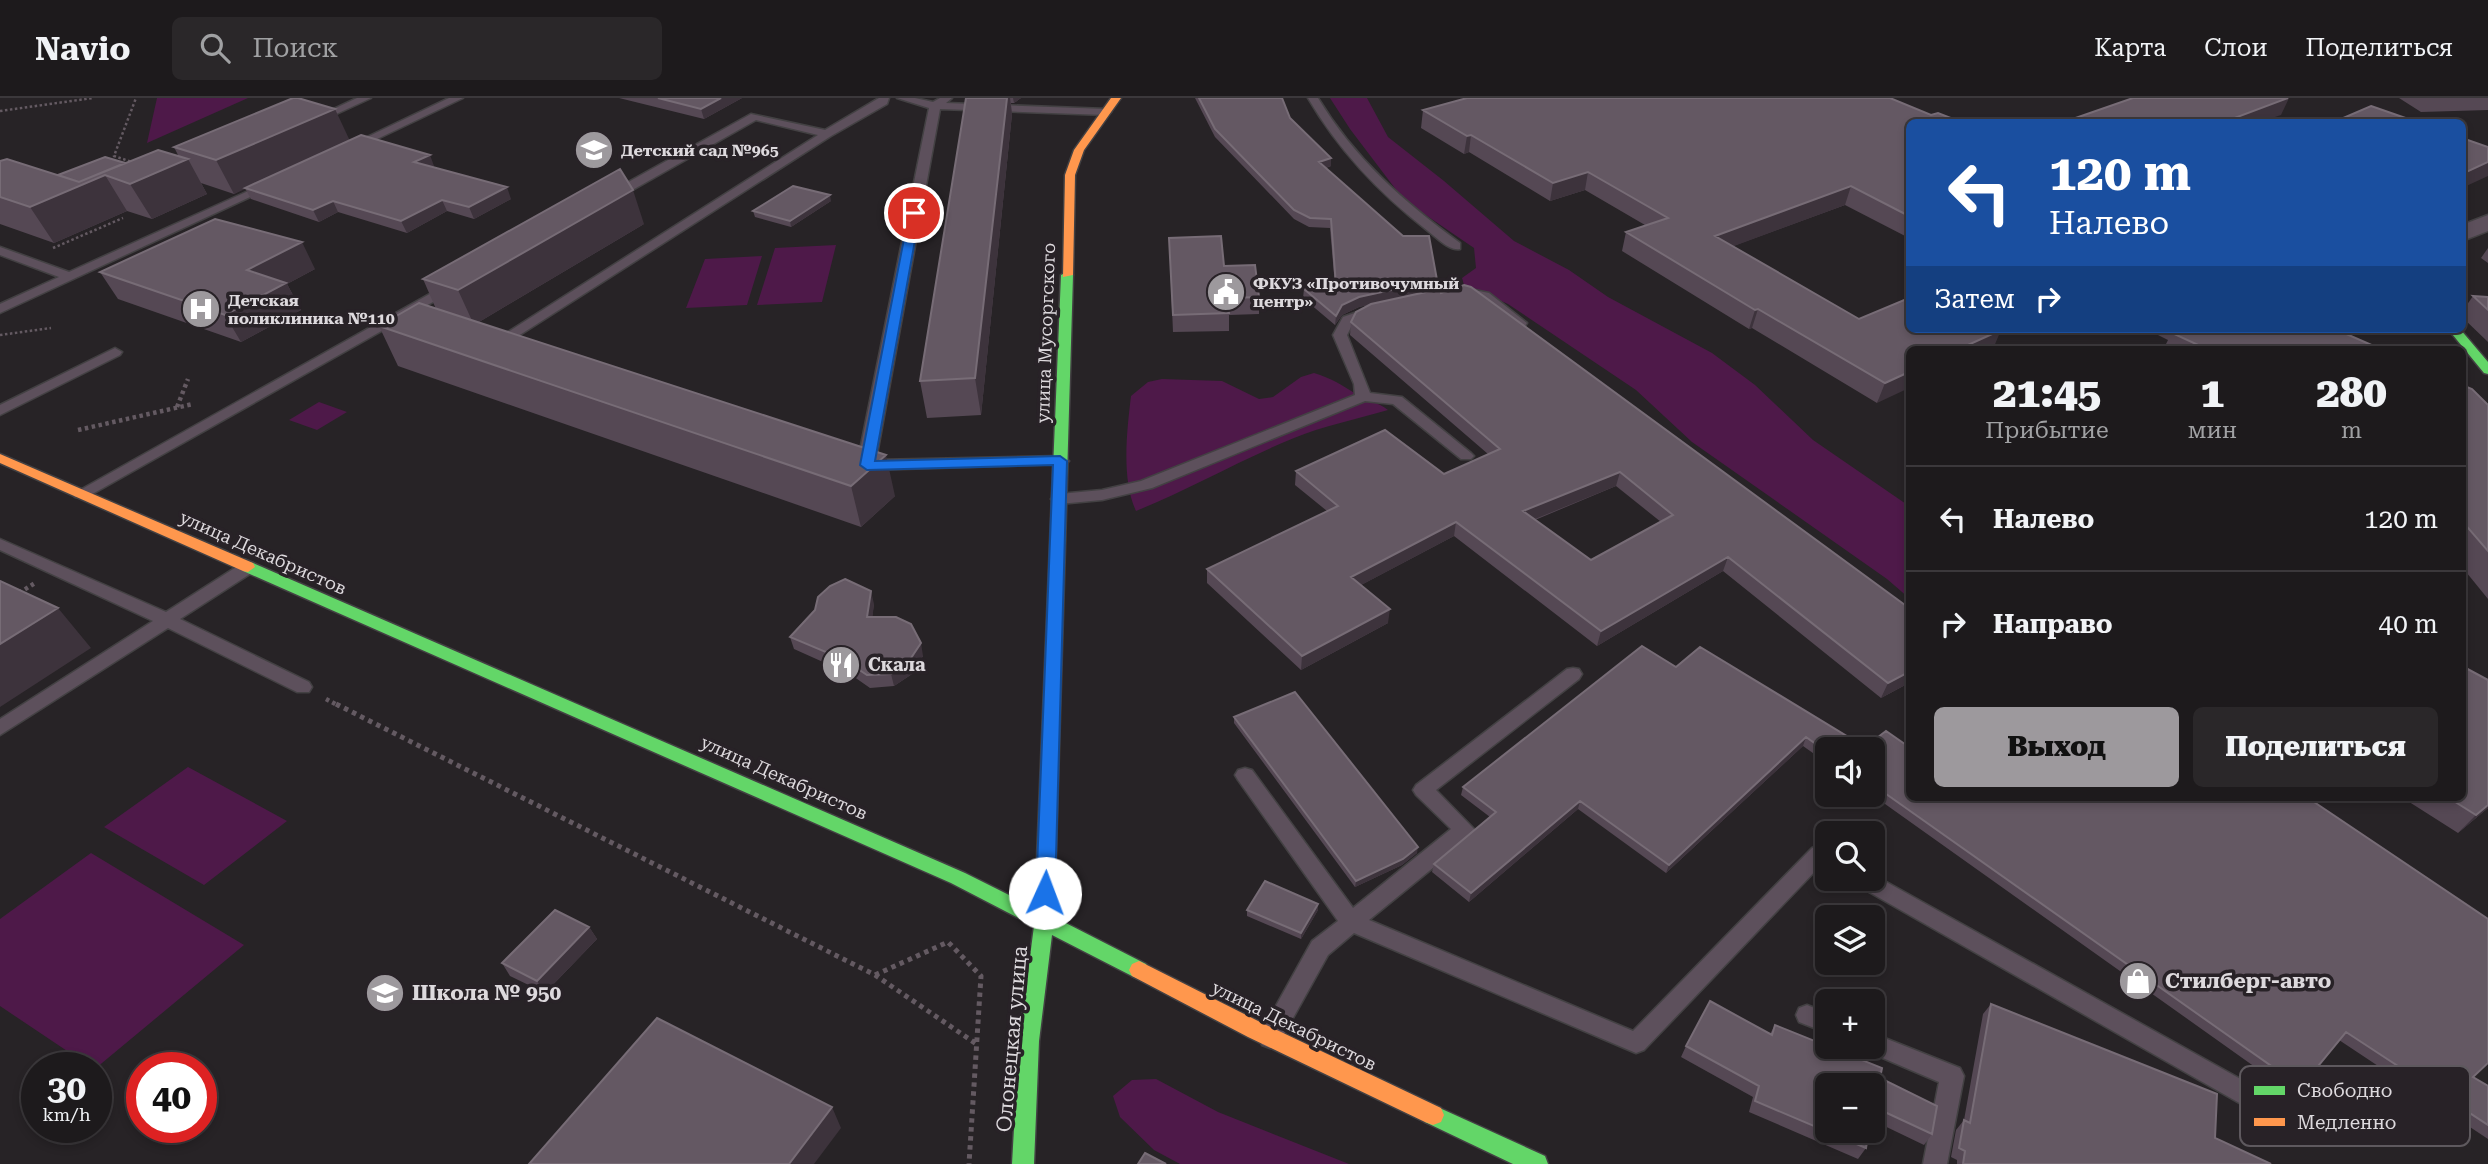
<!DOCTYPE html>
<html lang="ru">
<meta charset="utf-8">
<style>
:root{--surface:#1d1a1c;--page:#2a2729;--text:#f1f3f6;--muted:#a0a1a3;--line:#3b383b;--accent:#9d999d}
body{margin:0;font-family:"Roboto Serif",serif;background:var(--page);color:var(--text);height:100vh;display:flex;flex-direction:column;font-size:26px;white-space:nowrap}
*{box-sizing:border-box;margin:0}
p{font-size:23px;color:var(--muted)}
.icon{flex:none;width:38px;height:38px;fill:none;stroke:currentColor;stroke-width:2;stroke-linecap:round;stroke-linejoin:round}
.map{position:relative;flex:1;overflow:hidden}
.drawer{position:absolute;left:1906px;top:248px;width:560px;height:455px;display:flex;flex-direction:column;background:var(--surface);border-radius:10px;box-shadow:0 4px 10px #0003,0 0 0 2px var(--line)}
.drawer>*{flex:none}
.guide{position:absolute;left:1906px;top:21px;width:560px;height:214px;border-radius:10px;box-shadow:0 4px 10px #0003,0 0 0 2px var(--line);background:#1a4fa0;color:#fff;overflow:hidden}
.buttons{position:absolute;left:1815px;top:639px;display:grid;gap:14px}
.buttons a{display:grid;place-items:center;width:70px;height:70px;border-radius:10px;background:var(--surface);box-shadow:0 4px 10px #0003,0 0 0 2px var(--line);font-size:35px}
.speed{position:absolute;left:21px;top:954px;display:flex;gap:14px;font-size:35px;font-weight:700;text-align:center}
.speed>*{display:grid;place-content:center;width:91px;height:91px;border-radius:50%;background:var(--surface);box-shadow:0 4px 10px #0003,0 0 0 2px var(--line);line-height:1}
.speed small{font-size:18px;font-weight:400}
.speed .limit{border:10px solid #d22;background:#fff;color:#111}
.pin{position:absolute;display:grid;place-items:center;width:60px;height:60px;color:#fff;margin:-30px;border:4px solid #fff;border-radius:50%;box-shadow:0 2px 7px #0007}
.me{position:absolute;width:77px;margin:-38px;rotate:2deg;stroke-linejoin:round;filter:drop-shadow(0 0 5px #0008)}
.turn{display:flex;align-items:center;gap:24px;height:147px;padding:0 28px;font-size:32px}
.turn .icon{width:91px;height:91px;stroke-width:2.5}
.turn b{display:block;font-size:49px;line-height:60px}
.then{display:flex;align-items:center;height:66px;padding:0 28px;background:#0003;gap:14px;font-size:26px}
.eta{display:flex;justify-content:space-evenly;align-items:center;height:119px;text-align:center}
.eta b{font-size:42px;font-weight:800;line-height:49px}
.button{display:flex;gap:14px;margin-top:auto;padding:14px 28px}
.button a{flex:1;height:80px;border-radius:10px;background:var(--accent);color:#111;font-size:28px;font-weight:800;line-height:80px;text-align:center}
.button a+a{background:var(--page);color:var(--text)}
ul{padding:0;list-style:none}
li{display:flex;align-items:center;gap:21px;height:105px;padding:0 28px;border-top:2px solid var(--line)}
li div{flex:1}
li b{display:block;font-size:26px}
li em{font-style:normal}
header{display:flex;align-items:center;gap:42px;box-sizing:border-box;height:98px;padding:0 35px;background:var(--surface);border-bottom:2px solid var(--line)}
header strong{font-size:33px}
nav{display:flex;gap:38px;margin-inline-start:auto;font-size:24px}
.search{width:490px;height:63px;background:var(--page);display:flex;align-items:center;gap:18px;box-sizing:border-box;padding:0 24px;border-radius:10px;color:var(--muted);font-size:26px}
.map>svg:first-child{display:block}
.green{fill:#4e1949}
.lines{fill:none;stroke-linecap:round;stroke-linejoin:round}
.lane-casing{stroke:#434143;stroke-width:3}
.street-casing{stroke:#434143;stroke-width:3}
.fast-casing{stroke:#434143;stroke-width:3}
.slow-casing{stroke:#434143;stroke-width:3}
.path-far2{stroke:#645a62;stroke-width:2.5;stroke-dasharray:2.5 2.5;stroke-linecap:butt}
.path-far1{stroke:#645a62;stroke-width:4.5;stroke-dasharray:3.5 3.5;stroke-linecap:butt}
.path{stroke:#645a62;stroke-width:5;stroke-dasharray:4.5 4.5;stroke-linecap:butt}
.lane{fill:#5d505c;fill-rule:evenodd}
.street{fill:#5d505c;fill-rule:evenodd}
.fast{fill:#63d668;fill-rule:evenodd}
.slow{fill:#ff974d;fill-rule:evenodd}
.wall{fill:#554854;fill-rule:evenodd}
.shaded-wall{fill:#3d333c}
.building{fill:#645863;stroke:#776c76;stroke-width:2;fill-rule:evenodd}
.route{fill:#1a73e8;stroke:#114b97;stroke-width:2}
.labels{text-anchor:middle;stroke-width:7;stroke-linejoin:round;paint-order:stroke}
.far-poi-label{font-size:16px;font-weight:bold;fill:#ddd9dd;stroke:#282227;text-anchor:start}
.street-label{font-size:18px;fill:#ddd9dd;stroke:#282227}
.poi-label{font-size:18px;font-weight:bold;fill:#ddd9dd;stroke:#282227;text-anchor:start}
.near-poi-label{font-size:21px;font-weight:bold;fill:#ddd9dd;stroke:#282227;text-anchor:start}
.near-street-label{font-size:21px;fill:#ddd9dd;stroke:#282227}
.key{fill:#282227;stroke:#5e595e;stroke-width:2}
.key-label{font-size:19px;fill:#ddd9dd}
</style>
<header>
<strong>Navio</strong>
<div class="search"><svg class="icon" aria-label="search" viewBox="0 0 24 24"><circle cx="10" cy="10" r="6"/><path d="M15 15l6 6"/></svg>Поиск</div>
<nav><a>Карта</a><a>Слои</a><a>Поделиться</a></nav>
</header>
<div class="map">
<svg width="2488" height="1066" viewBox="0 0 2488 1066">
<rect width="100%" height="100%" fill="#272326"/>
<path class="green" d="M157 0H248L147 45Z
M1330 0H1367L1388 39 1444 83 1514 143 1569 172 1608 199 1712 255 1755 287 1813 342 1909 408V500L1887 481 1692 344 1636 292 1508 206 1464 187 1462 180 1476 170 1474 150 1414 109 1397 93 1350 31Z
M836 147 822 204 757 207 775 150Z
M762 158 747 207 686 210 705 161Z
M1314 275C1331 280 1342 287 1356 296 1366 303 1378 304 1388 312 1357 321 1323 328 1294 340 1240 362 1190 391 1136 413 1121 381 1127 332 1131 298L1148 284 1162 281 1222 283 1259 301 1273 299 1301 279Z
M319 304 347 314 317 332 289 322Z
M188 669 287 723 204 787 104 729Z
M91 755 244 847 96 970 91 969 0 908V821Z
M1156 981 1218 1014 1349 1066H1180L1154 1052 1120 1019 1113 998 1132 982Z"/>
<g class="lines">
<g class="lane-casing">
<path id="lane" d="M357 0H371L319 24 310 22Z
M449 0H463L354 52 344 50Z
M879 0H889L887 6 831 38 501 249 496 250 489 246 818 37 756 22 613 103H605V97L751 16 825 32Z
M897 0H915L933 4 940 0H952L946 5 1106 11 1111 14 1106 17 940 11 876 362 1061 358 1069 363 1066 366 867 372 857 367 929 10Z
M1308 0H1318C1354 60 1404 104 1460 145V151C1449 153 1437 140 1428 133 1379 95 1339 53 1308 0Z
M264 86 274 88 0 215V206L59 179 0 157V149L69 174Z
M451 184 457 188 456 191 87 399H75L73 396Z
M1460 189 1489 195 1527 225 1525 228H1515L1480 201 1455 196V190Z
M1375 208 1380 209V215L1353 225 1347 237 1370 295 1402 299 1471 355 1474 358 1471 361H1461L1393 306 1365 303 1152 390 1102 402 1059 406 1051 401 1059 396 1102 392 1141 383 1355 297 1354 286 1333 237 1343 219Z
M115 250 122 254 120 257 0 317V307Z
M0 441 166 514 241 466H253L255 470 253 474 180 521 309 584 312 589 309 594H297L168 530 0 637V621L153 523 0 452Z
M1573 570 1579 571 1582 576 1579 581 1436 692 1475 732 1472 738 1369 822 1633 933 1812 750 1819 748 1827 751V769L1821 767 1644 952 1636 955 1354 835 1328 857 1278 947 1270 950 1262 947 1259 940 1262 933 1312 843 1338 823 1238 682 1235 677 1238 672 1245 670 1252 672 1353 810 1451 731 1416 697 1413 692 1416 687 1567 571Z
M1872 776 2280 1003 2284 1011 2280 1019 2272 1022 2264 1019 1855 786 1852 780H1872Z
M1807 907 1827 915V935L1799 924 1796 917 1799 910Z
M1872 935 1960 970 1964 978 1947 1066H1923L1939 984 1864 952 1862 948H1872Z"/>
</g>
<g class="street-casing">
<path id="street" d="M2488 117V133L2462 143V127Z"/>
</g>
<g class="fast-casing">
<path id="fast" d="M1067 174 1073 177 1054 819 1146 866 1149 872 1146 878 1139 881 1132 878 1052 837 1039 943 1034 1066H1012L1019 943 1034 828 951 785 243 473 241 469 248 464 253 465 965 775 1035 810 1061 177Z
M2448 231H2460L2488 264V276L2484 275Z
M1433 1007 1545 1058 1548 1066H1513L1425 1024 1422 1017 1425 1010Z"/>
</g>
<g class="slow-casing">
<path id="slow" d="M1111 0H1121L1084 52 1075 77 1073 177 1063 179 1065 77 1074 52Z
M0 356 253 465 255 469 248 474 243 473 0 365Z
M1139 863 1262 925 1441 1010 1444 1017 1441 1024 1433 1027 1425 1024 1248 939 1132 878 1129 872 1132 866Z"/>
</g>
<path class="path-far2" d="M0 13 93 0
M135 65 114 58 136 0
M53 150 123 120
M0 237 51 230"/>
<path class="path-far1" d="M177 309 188 281
M78 332 193 306
M19 495 35 485
M326 601 339 608"/>
<path class="path" d="M336 606 875 877 978 947
M875 877 948 844 981 878 969 1066"/>
<use href="#lane" class="lane"/>
<use href="#street" class="street"/>
<use href="#fast" class="fast"/>
<use href="#slow" class="slow"/>
</g>
<path class="wall" d="M619 0H742L704 21Z
M966 0H1021L1014 5H1011L1012 16 981 317 927 320 920 283Z
M1195 0H1282L1290 20 1331 68 1326 70 1437 182 1436 191 1359 209 1342 217 1335 227 1303 200 1304 191 1335 188 1330 130 1309 129 1294 121 1215 39Z
M2399 0H2488V12L2421 14Z
M1423 12 1909 24V140L1845 107 1733 148 1859 221 1993 251 1909 252 1877 305 1752 230 1749 231 1622 153 1626 134 1645 127 1585 92 1550 103 1469 54 1464 56 1421 30Z
M349 42 434 68 432 69 511 101 474 121 447 113 407 135 338 114 319 124 251 101 245 90 234 96 201 85 207 96 152 121 127 113 54 145 0 126V63L58 77 125 65 179 59 174 49Z
M831 103 791 129 755 119 753 113Z
M644 126 479 224 895 398 861 429 398 268 379 228 436 211 423 181Z
M1169 140 1224 168 1259 199V216L1229 217V233L1173 234Z
M2488 150V165L2481 160Z
M315 171 287 186 301 212 241 244 118 201 100 174Z
M1441 195 1909 585 1881 600 1723 473 1597 548 1454 438 1361 487 1388 525 1301 572 1207 485V471L1327 413 1295 387 1296 373 1444 376 1488 356 1350 237 1351 224ZM1616 388 1661 424 1591 462 1535 422Z
M2473 198 2488 199V244L2462 219V214Z
M2146 231H2335L2383 252H2163L2168 242Z
M2462 287 2488 307V501L2462 469Z
M874 506 872 519 923 558 912 576 894 588 870 590 850 576 827 577 823 564 794 551 790 539Z
M1642 548 1676 569 1700 549 1865 649 1886 633 1909 649V700H2308L2488 821V965L2473 979 2488 988V1041L2339 942 2301 989 2293 996 1871 696H1872V651H1827V665L1803 648 1666 775 1578 711 1469 804 1432 774 1434 766 1490 719 1461 697 1463 689Z
M1234 619 1417 755 1402 767 1355 789 1234 625Z
M2403 700H2462L2488 710 2458 735Z
M1247 812H1318L1301 841 1247 818Z
M589 829 597 841 545 895 510 878 502 865Z
M1991 906 2215 1040 2271 1066H1957V1062L1951 1059 1956 1032 1964 1022 1983 916Z
M1775 927 1880 980 1932 1036 1924 1047 1872 1022V987L1866 1050 1858 1061 1749 1014 1753 999 1681 959 1686 948 1770 936Z"/>
<path class="shaded-wall" d="M721 0H742L704 21 701 11Z
M1007 0H1010L1012 16 981 317 975 280Z
M1013 0H1021L1014 5Z
M2289 0 2281 17 2260 24H2224Z
M335 11 350 43 234 96 216 62Z
M1471 37 1469 54 1464 56 1467 38Z
M430 57 434 68 419 75 414 64Z
M1331 60V68L1318 72 1319 64Z
M188 61 207 96 152 121 130 86Z
M2488 64V78L2462 90V76Z
M1588 74 1585 92 1550 103 1553 85Z
M105 77 127 113 54 145 30 109Z
M1851 88 1845 107 1710 157 1715 138Z
M507 89 511 101 474 121 469 109Z
M633 92 644 126 474 227 458 192Z
M830 97 831 103 791 129 790 123Z
M442 102 447 113 407 135 401 123Z
M333 103 338 114 319 124 313 112Z
M302 144 315 171 287 186 301 212 241 244 225 217 247 172Z
M1437 182 1436 191 1359 209 1342 217 1335 227 1336 218 1342 207 1359 199Z
M1758 211 1752 230 1749 231 1755 212Z
M2001 232 1993 251 1991 252H1957Z
M1909 274V290L1877 305 1885 285Z
M886 357 895 398 861 429 851 388Z
M1620 374 1616 388 1520 427 1523 413Z
M1456 424 1454 438 1350 493 1351 479Z
M1728 459 1723 473 1597 548 1601 533Z
M871 493 874 506 871 532 867 519Z
M58 510 91 550 0 609V546Z
M1390 511 1388 525 1301 572 1302 558Z
M921 545 923 558 912 576 894 588 891 576Z
M1909 574V585L1881 600 1888 585Z
M1806 639 1803 648 1666 775 1669 767Z
M1580 703 1578 711 1469 804 1471 795Z
M2488 707V710L2458 735 2476 717Z
M1418 749 1417 755 1402 767 1355 789 1356 783Z
M1318 806V812L1301 841V835Z
M589 829 597 841 545 895 537 883Z
M832 1009 841 1030 814 1066H789Z"/>
<path class="building" d="M293 0H298L335 11 216 62 174 49Z
M658 0H721L701 11Z
M966 0H1007L975 280 920 283Z
M1199 0H1282L1290 20 1331 60 1319 64 1403 138H1429L1437 182 1359 199 1342 207 1336 218 1304 191 1336 188 1331 121 1310 120 1294 112 1215 31Z
M1467 0H1890L1931 17 1938 15 1961 24H1909V118L1851 88 1715 138 1859 221 1909 200V231L2001 232 1957 252H1909V274L1885 285 1758 211 1755 212 1626 134 1668 120 1588 74 1553 85 1471 37 1467 38 1423 12Z
M2133 0H2288L2224 24H2064Z
M2371 8 2417 24H2334Z
M361 37 430 57 414 64 507 89 469 109 442 102 401 123 333 103 313 112 245 90Z
M2462 40 2488 49V64L2462 76Z
M158 52 188 61 130 86 105 77 30 109 0 99V63L7 61 79 84Z
M105 59 125 65 79 84 58 77Z
M620 71 633 92 458 192 423 181Z
M793 88 830 97 790 123 753 113Z
M215 121 302 144 247 172 286 185 225 217 100 174Z
M1221 138 1224 168 1255 167 1259 199 1227 200 1229 215 1173 217 1169 140Z
M1464 187 1471 189 1909 510V574L1888 585 1728 459 1601 533 1456 424 1351 479 1390 511 1302 558 1207 471 1338 408 1296 373 1385 332 1444 376 1500 351 1351 224 1356 214 1371 206 1440 191 1441 195ZM1620 374 1673 417 1591 462 1523 413Z
M2473 198 2488 199V212Z
M419 205 886 357 851 388 379 228Z
M2180 231H2335L2383 252H2209L2172 235Z
M2462 287 2472 291 2488 307V453L2462 423Z
M845 481 871 493 867 519H896L911 526 921 545 909 563 891 576 867 577 846 563 823 565 826 554 790 539 815 512 818 499 830 488Z
M0 483 58 510 0 546Z
M1642 548 1676 569 1700 549 1865 649 1886 633 1909 649V700H2308L2488 821V965L2473 979 2488 988V1027L2346 934 2301 989 1872 686V651H1827V654L1806 639 1669 767 1580 703 1471 795 1434 766 1496 714 1463 689Z
M2462 568 2488 582V707L2476 717 2449 700H2462Z
M1295 594 1418 749 1403 761 1356 783 1234 619Z
M1265 783 1318 806 1301 835 1247 812Z
M555 812 589 829 537 883 502 865Z
M1710 903 1772 937 1775 927 1882 970 1880 980 1937 1008 1932 1036 1874 1009 1872 1017V987H1827V1032H1869L1866 1050 1755 1003 1759 988 1686 948Z
M1991 906 2217 996 2215 1040 2271 1066H1963L1965 1053 1959 1050 1964 1022 1970 1025Z
M657 920 832 1009 789 1066H529Z
M1145 1055 1166 1066H1138Z"/>
<path class="route" d="M914 111 920 115 875 363 1060 358 1067 363 1055 795 1052 800 1045 803 1039 800 1036 795 1053 367 867 372 860 367 909 115Z"/>
<defs>
<g id="school-disc" transform="scale(2.0125)"><circle r="9.5" fill="#9d999d" stroke="#282227"/><path d="M0-5L7-2L0 1L-7-2ZM-4 1L0 2.5L4 1V4Q0 6-4 4Z" fill="#fff"/></g>
<g id="civic-disc" transform="scale(2.0125)"><circle r="9.5" fill="#9d999d" stroke="#282227"/><path d="M-.6-6.5H3V-4.5H.6V-3L4-1V1h2V6H-6V1h2V-1L-.6-3ZM-1.2 2.5V6h2.4V2.5Z" fill="#fff"/></g>
<g id="hospital-disc" transform="scale(2.0125)"><circle r="9.5" fill="#9d999d" stroke="#282227"/><path d="M-5-5h3v3.5h4V-5h3V5h-3V1.5h-4V5h-3Z" fill="#fff"/></g>
<g id="restaurant-disc" transform="scale(2.0125)"><circle r="9.5" fill="#9d999d" stroke="#282227"/><path d="M-5-6h1v4h1v-4h1v4h1v-4h1v5L-1.5 .5V6h-2V.5L-5-1ZM5-6V6H3V1.5H1.5Q1.5-4 5-6Z" fill="#fff"/></g>
<g id="shop-disc" transform="scale(2.0125)"><circle r="9.5" fill="#9d999d" stroke="#282227"/><path d="M-5-2.5h2.3a2.7 3.5 0 0 1 5.4 0H5L5.5 6h-11ZM-1.5-2.5h3a1.5 2.3 0 0 0-3 0Z" fill="#fff"/></g>
</defs>
<g fill-rule="evenodd">
<use href="#school-disc" x="594" y="52"/>
<use href="#civic-disc" x="1226" y="194"/>
<use href="#hospital-disc" x="201" y="211"/>
<use href="#restaurant-disc" x="841" y="567"/>
<use href="#shop-disc" x="2138" y="883"/>
<use href="#school-disc" x="385" y="895"/>
</g>
<g class="labels">
<g class="far-poi-label">
<text x="621" y="58">Детский сад №965</text>
<text x="1253" y="191">ФКУЗ «Противочумный<tspan x="1253" dy="18">центр»</tspan></text>
<text x="228" y="208">Детская<tspan x="228" dy="18">поликлиника №110</tspan></text>
</g>
<g class="street-label">
<text transform="translate(1046 235) rotate(-88)" y="6">улица Мусоргского</text>
<text transform="translate(263 455) rotate(24)" y="6">улица Декабристов</text>
<text transform="translate(784 680) rotate(24)" y="6">улица Декабристов</text>
<text transform="translate(1294 928) rotate(26)" y="6">улица Декабристов</text>
</g>
<g class="poi-label">
<text x="868" y="573">Скала</text>
</g>
<g class="near-poi-label">
<text x="2165" y="890">Стилберг-авто</text>
<text x="412" y="902">Школа № 950</text>
</g>
<g class="near-street-label">
<text transform="translate(1012 941) rotate(-85)" y="7">Олонецкая улица</text>
</g>
</g>
<rect x="2240" y="968" width="230" height="80" rx="10" class="key"/>
<rect x="2254" y="988" width="31" height="9" fill="#63d668"/>
<rect x="2254" y="1020" width="31" height="8" fill="#ff974d"/>
<g class="key-label">
<text x="2297" y="999">Свободно</text>
<text x="2297" y="1031">Медленно</text>
</g>
</svg>
<div class="buttons">
<a><svg class="icon" aria-label="sound" viewBox="0 0 24 24"><path d="M4 9h4l5-4v14l-5-4H4zM17 9q2 3 0 6"/></svg></a>
<a><svg class="icon" aria-label="search" viewBox="0 0 24 24"><circle cx="10" cy="10" r="6"/><path d="M15 15l6 6"/></svg></a>
<a><svg class="icon" aria-label="layers" viewBox="0 0 24 24"><path d="M12 4l9 5-9 5-9-5zM3 14l9 5 9-5"/></svg></a>
<a>+</a>
<a>−</a>
</div>
<div class="speed"><div>30<small>km/h</small></div><div class="limit">40</div></div>
<div class="pin" style="left:914px;top:115px;background:#d93025"><svg class="icon" aria-label="arrive" viewBox="0 0 24 24"><path d="M6 21V4h12l-3 4 3 4H6"/></svg></div>
<svg class="me" style="left:1045px;top:795px" viewBox="-20 -20 40 40"><circle r="19" fill="#fff"/><path d="M0-13L10 11 0 6-10 11z" fill="#1a73e8"/></svg>
<div class="guide">
<div class="turn"><svg class="icon" aria-label="left" viewBox="0 0 24 24"><path d="M17 20v-9H6M10 6l-5 5 5 5"/></svg><div><b>120 m</b>Налево</div></div>
<div class="then">Затем<svg class="icon" aria-label="right" viewBox="0 0 24 24"><path d="M7 20v-9h11M14 6l5 5-5 5"/></svg></div>
</div>
<section class="drawer">
<div class="eta">
<div><b>21:45</b><p>Прибытие</p></div>
<div><b>1</b><p>мин</p></div>
<div><b>280</b><p>m</p></div>
</div>
<ul>
<li><svg class="icon" aria-label="left" viewBox="0 0 24 24"><path d="M17 20v-9H6M10 6l-5 5 5 5"/></svg><div><b>Налево</b></div><em>120 m</em></li>
<li><svg class="icon" aria-label="right" viewBox="0 0 24 24"><path d="M7 20v-9h11M14 6l5 5-5 5"/></svg><div><b>Направо</b></div><em>40 m</em></li>
</ul>
<div class="button"><a>Выход</a><a>Поделиться</a></div>
</section>
</div>
